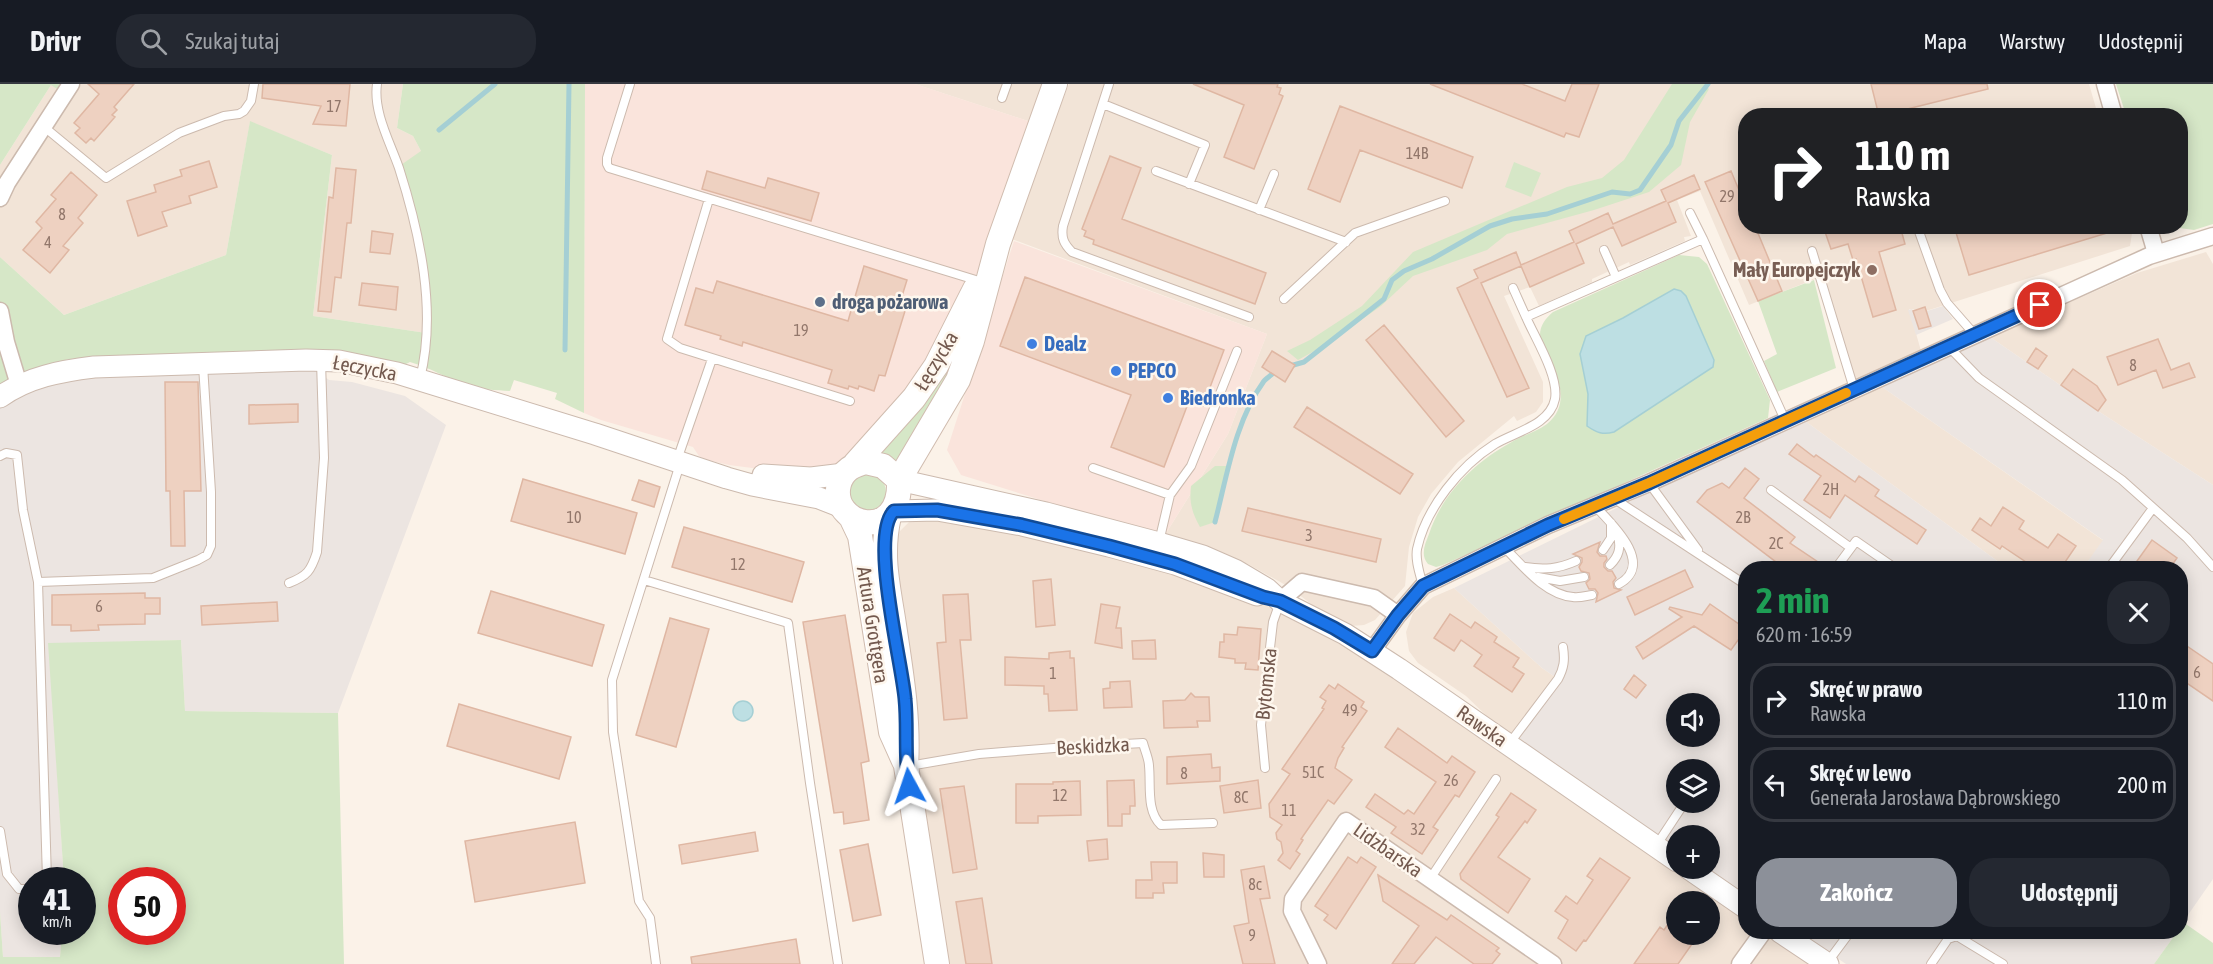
<!DOCTYPE html>
<html lang="pl">
<meta charset="utf-8">
<style>
:root{--surface:#171b24;--page:#242831;--text:#f1f3f6;--muted:#9ea1a6;--line:#363941;--accent:#8c9099}
body{margin:0;font-family:"Asap Condensed",sans-serif;background:var(--page);color:var(--text);height:100vh;display:flex;flex-direction:column;font-size:22px;white-space:nowrap}
*{box-sizing:border-box;margin:0}
p{font-size:20px;color:var(--muted)}
.icon{flex:none;width:33px;height:33px;fill:none;stroke:currentColor;stroke-width:2;stroke-linecap:round;stroke-linejoin:round}
.map{position:relative;flex:1;overflow:hidden}
.panel{position:absolute;left:1738px;top:477px;width:450px;height:378px;display:flex;flex-direction:column;background:var(--surface);border-radius:24px;box-shadow:0 3px 15px #0003}
.panel>*{flex:none}
.banner{position:absolute;left:1738px;top:24px;width:450px;height:126px;border-radius:24px;box-shadow:0 3px 15px #0003;background:#202124;color:#fff;overflow:hidden}
.tools{position:absolute;left:1666px;top:609px;display:grid;gap:12px}
.tools a{display:grid;place-items:center;width:54px;height:54px;border-radius:50%;background:var(--surface);box-shadow:0 3px 15px #0003;font-size:30px}
.speed{position:absolute;left:18px;top:783px;display:flex;gap:12px;font-size:30px;font-weight:700;text-align:center}
.speed>*{display:grid;place-content:center;width:78px;height:78px;border-radius:50%;background:var(--surface);box-shadow:0 3px 15px #0003;line-height:1}
.speed small{font-size:15px;font-weight:400}
.speed .limit{border:9px solid #d22;background:#fff;color:#111}
.pin{position:absolute;display:grid;place-items:center;width:51px;height:51px;color:#fff;margin:-26px;border:3px solid #fff;border-radius:50%;box-shadow:0 2px 6px #0007}
.me{position:absolute;width:66px;margin:-33px;rotate:355deg;stroke-linejoin:round;filter:drop-shadow(0 0 4px #0008)}
.turn{display:flex;align-items:center;gap:21px;height:126px;padding:0 18px;font-size:27px}
.turn .icon{width:78px;height:78px;stroke-width:2.5}
.turn b{display:block;font-size:42px;line-height:51px}
.round{display:grid;place-items:center;flex:none;width:63px;height:63px;border-radius:24px;background:var(--page)}
.summary{display:flex;align-items:center;justify-content:space-between;height:102px;padding:0 18px}
h1{font-size:36px;font-weight:700;line-height:45px;color:#1e9e55}
.primary-button{display:flex;gap:12px;margin-top:auto;padding:12px 18px}
.primary-button a{flex:1;height:69px;border-radius:24px;background:var(--accent);color:#fff;font-size:24px;font-weight:700;line-height:69px;text-align:center}
.primary-button a+a{background:var(--page);color:var(--text)}
ul{padding:0;list-style:none}
li{display:flex;align-items:center;gap:18px;height:75px;margin:0 12px 9px;padding:0 6px;border:3px solid var(--line);border-radius:24px}
li div{flex:1}
li b{display:block;font-size:22px}
li em{font-style:normal}
header{display:flex;align-items:center;gap:36px;box-sizing:border-box;height:84px;padding:0 30px;background:var(--surface);border-bottom:2px solid var(--line)}
header strong{font-size:28px}
nav{display:flex;gap:33px;margin-inline-start:auto;font-size:21px}
.search{width:420px;height:54px;background:var(--page);display:flex;align-items:center;gap:15px;box-sizing:border-box;padding:0 21px;border-radius:24px;color:var(--muted);font-size:22px}
.map>svg:first-child{display:block}
.residential{fill:#f2e4d7;fill-rule:evenodd}
.commercial{fill:#fae4dc}
.industrial{fill:#ece5e1;fill-rule:evenodd}
.green{fill:#d6e7c7;fill-rule:evenodd}
.water{fill:#bddfe3;stroke:#a5cfd4;stroke-width:1.5}
.lines{fill:none;stroke-linecap:round;stroke-linejoin:round}
.stream{stroke:#a5cfd4;stroke-width:5}
.building{fill:#eed1c1;stroke:#dfb7a3;stroke-width:1.5}
.service-casing{stroke:#ccbaae;stroke-width:10}
.minor-casing{stroke:#ccbaae;stroke-width:19}
.tertiary-casing{stroke:#ccbaae;stroke-width:23}
.secondary-casing{stroke:#d0bcaf;stroke-width:26}
.service{stroke:#fff;stroke-width:8}
.minor{stroke:#fff;stroke-width:16}
.tertiary{stroke:#fff;stroke-width:21}
.secondary{stroke:#fff;stroke-width:24}
.route-casing{stroke:#114b97;stroke-width:15}
.route{stroke:#1a73e8;stroke-width:10}
.slow{stroke:#f59e0b;stroke-width:10}
.education-dot{fill:#8d6e63;stroke:#fef7ee;stroke-width:2}
.service-dot{fill:#5c6f8a;stroke:#fef7ee;stroke-width:2}
.shop-dot{fill:#3f7fe0;stroke:#fef7ee;stroke-width:2}
.labels{text-anchor:middle;stroke-width:5;stroke-linejoin:round;paint-order:stroke}
.number-label{font-size:16px;fill:#92776b}
.education-label{font-size:20px;font-weight:bold;fill:#785e54;stroke:#fef7ee;text-anchor:end}
.service-label{font-size:20px;font-weight:bold;fill:#4e5e75;stroke:#fef7ee;text-anchor:start}
.shop-label{font-size:20px;font-weight:bold;fill:#366cbe;stroke:#fef7ee;text-anchor:start}
.street-label{font-size:20px;fill:#73594e;stroke:#fef7ee}
</style>
<header>
<strong>Drivr</strong>
<div class="search"><svg class="icon" aria-label="search" viewBox="0 0 24 24"><circle cx="10" cy="10" r="6"/><path d="M15 15l6 6"/></svg>Szukaj tutaj</div>
<nav><a>Mapa</a><a>Warstwy</a><a>Udostępnij</a></nav>
</header>
<div class="map">
<svg width="2213" height="880" viewBox="0 0 2213 880">
<rect width="100%" height="100%" fill="#fbf2e8"/>
<path class="residential" d="M71 0H403L397 44 413 52 421 67 422 179 426 249 313 232 332 71 250 38 226 171 64 231 0 173V114L7 99 0 94V81L51 1Z
M915 0H1044L1031 38Z
M1069 0H2089L2098 31 1746 32V142H2130L2132 149 2130 162 1926 227 1909 225 1921 267 1852 297 1820 193 1749 221 1700 107 1677 116 1691 152 1684 153 1685 157 1630 181 1629 178 1592 195V198L1539 222 1530 203 1504 212 1543 298V318L1536 328 1517 337 1514 332 1458 378 1431 410 1418 433 1409 463 1405 502 1375 536 1364 541 1351 542 1315 523 1289 503 1248 480 1163 454 1228 350 1267 250 1009 154Z
M2206 168 2213 180V401L2098 327 1990 253 2137 189Z
M1882 303 2104 457 2083 484H2007L1805 337Z
M911 436H967L1227 503 1293 534 1363 572 1717 815 1746 835V848H1763L1811 880H949L914 667 890 484 897 450ZM1677 818H1710V850H1677Z
M1454 504 1542 584 1558 595 1515 653 1493 638 1466 612 1418 579 1409 567 1406 548 1413 529 1433 513Z"/>
<path class="commercial" d="M585 0H915L1031 38 987 165 965 217 909 313 836 382 775 387 729 381 704 375 699 372 693 363 601 336 584 329Z
M1014 157 1267 250 1228 350 1163 454 961 391 947 366Z"/>
<path class="industrial" d="M1943 222 1953 235 1916 251 1908 226 1912 225 1913 227 1925 223 1927 227Z
M1990 253 2098 327 2213 401V795L2181 841V484H2083L2103 456 1882 303Z
M313 284 329 296 352 298 405 312 446 341 338 629 185 627 181 556 49 560 64 796H32V848H62L60 873H3L0 828V322L24 308 69 294Z
M1805 337 2007 484H1746V812L1706 785 1710 784V752H1677V765L1515 653 1558 595 1542 584 1454 504 1637 414ZM1677 620H1710V652H1677ZM1677 686H1710V718H1677Z
M1798 848H2177L2154 880H1846Z"/>
<path class="green" d="M0 0H71L65 10 51 1 0 81Z
M403 0H585L584 329 555 315 557 309 514 296 510 307C496 306 480 306 467 301 446 294 431 284 410 278L404 281 111 273 69 275 40 283 0 302V173L64 231 226 171 250 37 332 71 313 232 426 249 422 179 398 83 421 67 413 52 397 44Z
M1672 0H1704L1709 5 1690 38 1681 81 1649 108 1594 126 1507 150 1487 166 1413 192 1381 222 1327 260 1298 276 1287 267 1310 256 1362 222 1413 168 1567 103 1602 94 1624 76Z
M2116 0H2213V140L2194 146 2172 143 2181 142V32L2126 31Z
M1514 78 1541 89 1531 113 1505 103Z
M1679 171 1699 173 1707 180 1770 316 1768 334 1443 481 1436 483 1428 480C1420 471 1425 460 1429 450 1442 410 1474 379 1510 359 1521 352 1536 348 1547 340 1572 320 1557 291 1547 268 1545 263 1541 257 1540 251 1540 241 1546 234 1553 228Z
M1814 196 1836 284 1777 308 1764 277 1777 270 1758 217Z
M963 267 899 385 873 368 945 279Z
M1215 382H1230L1215 438 1200 443C1192 429 1189 418 1191 402Z
M850 408a18 18 0 1 1 36 0a18 18 0 1 1-36 0Z
M181 556 185 627 338 629 344 880H0V828L3 873H60L62 848H82V796H64L48 559ZM122 796H172V848H122Z
M2183 838 2213 859V880H2154L2177 848H2181Z"/>
<path class="water" d="M1674 205 1681 207 1686 212 1714 276 1713 283 1614 348C1603 351 1597 349 1587 342L1588 310 1580 270 1586 252 1623 234Z
M733 627a10 10 0 1 1 20 0a10 10 0 1 1-20 0Z"/>
<g class="lines">
<path class="stream" d="M439 46 495 0
M565 266 569 0
M1290 282 1304 278 1384 215 1392 196 1404 187 1432 175 1490 142 1512 135 1547 130 1612 108 1630 110 1640 106 1671 61 1679 37 1708 0
M1215 438C1227 392 1235 337 1264 297 1268 293 1274 289 1278 285"/>
</g>
<path class="building" d="M88 0H134L114 23 117 26 112 31 115 33 94 57 91 54 86 59 75 49 80 44 74 39 99 10Z
M263 0H350L346 42 313 40 321 22 262 14Z
M1193 0H1278L1277 3 1281 4 1279 10 1283 12 1254 85 1224 73 1244 21Z
M1430 0H1522L1565 17 1572 0H1599L1579 53 1566 49 1564 53Z
M1871 0H1987L1988 5 1879 32Z
M1340 22 1473 73 1462 104 1360 66 1340 118 1308 105Z
M1110 72 1141 84 1122 135 1266 189 1255 220 1093 160 1094 156 1084 152 1086 147 1082 145Z
M209 77 217 103 189 112 191 119 162 128 167 142 138 152 127 117 156 108 154 101 182 92 180 86Z
M336 84 356 86 351 139H347L341 194 335 193 331 228 318 227 329 113 333 114Z
M707 87 765 104 768 94 819 109 811 137 702 105Z
M1731 87 1746 123V142H1755L1782 207 1758 217 1705 98Z
M71 88 97 111 78 134 83 139 63 162 69 166 50 189 23 166 42 144 36 138 56 115 51 111Z
M1694 91 1700 105 1668 119 1676 138 1622 162 1613 143 1576 160 1584 179 1530 203 1521 182 1481 199 1529 304 1507 313 1457 204 1478 194 1474 186 1516 168 1521 181 1574 158 1569 147 1608 129 1613 140 1666 117 1661 106Z
M1823 142H1857L1859 149 1879 142H1900L1905 160 1879 168 1896 226 1873 233 1856 175 1853 176 1848 160 1831 165Z
M1954 142H2117V146L1969 191Z
M372 147 393 150 390 170 370 168Z
M864 182 907 196 902 212 909 214 885 292 879 291 874 307 859 302 858 305 849 302 848 305 828 299 832 286 743 258 742 262 720 255 721 252 685 241 696 204 713 209 717 197 848 237Z
M1025 193 1224 266 1203 322 1189 317 1164 383 1111 363 1131 311 1000 262Z
M362 199 398 203 396 226 359 221Z
M1925 223 1931 242 1919 245 1913 227Z
M1384 241 1464 337 1446 353 1366 256Z
M2158 255 2171 286 2189 279 2195 293 2163 304 2156 286 2118 301 2107 273Z
M2036 264 2047 272 2038 285 2027 278Z
M1272 267 1295 281 1285 298 1262 283Z
M2073 285 2097 302 2106 316 2098 327 2061 301Z
M165 298H198L201 407H184L185 462H171L170 407H166Z
M298 320V338L249 340V321Z
M1307 323 1413 390 1400 410 1294 343Z
M1797 360 1814 373 1816 371 1855 398 1859 392 1879 406 1875 412 1926 446 1917 460 1845 411 1830 434 1804 416 1821 392 1789 370Z
M1745 384 1759 395 1744 414 1795 453 1790 459 1827 484H1784L1697 418 1707 406 1722 399 1729 404Z
M523 395 637 429 625 470 511 437Z
M639 396 660 403 654 423 632 416Z
M2003 423 2024 437 2019 445 2048 464 2058 450 2076 462 2061 484H2035L2002 462 2000 465 1972 446 1980 434 1991 442Z
M1248 424 1381 455 1376 478 1242 447Z
M684 443 804 478 792 518 672 483Z
M2152 456 2177 474 2170 484H2132Z
M1600 458 1597 468 1600 472H1606L1607 475 1604 479V483L1608 487H1612L1616 494 1613 498 1614 504 1621 506 1596 518 1598 509 1595 505H1589L1586 499 1590 495 1589 489 1581 487 1579 483 1582 478V474L1573 470Z
M1685 486 1693 503 1635 531 1627 513Z
M1051 495 1055 541 1036 543 1033 497Z
M491 507 604 541 592 582 478 549Z
M145 509V514H160V530H145V540L98 541 99 546 71 547V541H52V511Z
M968 510 971 556H960L967 634 944 636 937 559 946 558 943 511Z
M277 518 278 537 202 541 201 522Z
M1101 520 1120 523 1116 544H1121L1122 564 1095 559Z
M1710 520 1746 545 1731 566 1694 542 1643 575 1636 563 1682 533 1669 525 1670 523 1702 531Z
M1450 530 1471 544 1475 538 1497 553 1494 558 1519 574 1513 583 1524 590 1512 608 1474 582 1482 571 1461 556 1454 567 1434 554Z
M845 531 869 677 861 679 869 736 844 740 843 728 834 729 803 538Z
M670 534 709 545 676 663 636 651Z
M1238 543 1261 545 1258 586 1245 585 1246 579H1235V575L1219 573 1220 558H1224V550L1237 551Z
M1155 556 1156 575H1133L1132 557Z
M2181 558 2213 580V617L2181 595Z
M1070 567V574H1074L1077 626 1049 627 1048 610H1044V602L1005 601V573L1049 575V569Z
M1634 591 1646 601 1636 614 1624 605Z
M1130 597 1132 623 1104 624 1103 605 1110 604V598Z
M1338 600 1364 618 1361 623 1367 627 1342 663 1344 664 1338 674 1335 684 1352 696 1334 720 1328 716 1301 755 1303 756 1296 767 1300 770 1290 785 1278 776 1283 769 1281 758 1277 755 1276 749 1282 741 1270 733 1269 720 1290 690 1282 685 1324 625 1322 624 1326 617 1320 613 1329 601 1335 605Z
M1191 609 1195 613H1209L1210 637H1197L1198 643 1164 644 1163 617 1185 616Z
M459 620 571 653 559 695 447 662Z
M1398 644 1447 679 1452 672 1475 688 1459 713 1455 711 1433 743 1438 746 1422 770 1391 749 1396 743 1366 723 1375 710 1404 730 1408 726 1414 730 1436 698 1385 663Z
M1211 670 1212 684 1220 683V697L1167 700V673Z
M1134 696 1135 719V722H1130V730H1122V742H1108L1107 697Z
M1258 696 1261 724 1224 729 1220 702Z
M1080 697 1081 731 1038 732V739H1016V700H1053V698Z
M964 702 977 785 953 789 940 705Z
M1511 709 1536 726 1527 739 1525 737 1498 773 1530 795 1508 829 1461 795 1460 790 1499 733 1496 731Z
M575 738 585 799 475 818 465 757Z
M755 748 758 767 682 780 679 761Z
M1107 755 1108 775 1089 777 1087 757Z
M868 760 881 831 853 837 840 766Z
M1203 769 1224 771V793H1204Z
M1348 773 1357 779 1361 773 1376 783 1336 845 1324 836 1328 831 1315 822Z
M1600 774 1630 794 1586 857 1584 856 1576 867 1558 854 1568 836 1555 827 1566 812 1577 820 1593 796 1587 792Z
M1151 778H1177V799H1163L1164 809H1153V814H1136V796H1152Z
M1264 782 1270 814 1260 815 1275 880H1243L1234 842 1249 839 1241 786Z
M1378 791 1447 836 1451 831 1499 864 1496 867 1500 870 1492 880H1474L1436 853 1414 880H1392L1419 842 1383 817Z
M982 814 992 880H966L956 818Z
M1677 827V850H1699L1678 880H1634L1660 843 1664 846Z
M796 855 800 880H692L691 873Z"/>
<g class="lines">
<g class="service-casing">
<path id="service" d="M377 0C373 28 390 58 399 84 420 150 437 227 420 295
M630 0 607 74V80L609 84 979 197
M1109 0 1063 142C1061 154 1064 160 1072 168L1249 233
M1002 14 1007 0
M1103 20 1205 61 1189 100
M43 42 106 94 179 49 224 32 239 30 244 27 251 17 254 0
M1156 87 1346 158
M709 115 667 255 680 264 850 317
M1259 126 1274 90
M1690 129 1703 155
M1917 142 1940 206 1947 219 1975 251
M1604 166 1616 193
M1812 167 1854 305
M1513 204 1526 233
M1284 215 1355 149 1445 117
M1949 263 1979 294 2122 396 2187 454 2213 483
M0 372 6 369 17 371 23 426 38 498 47 795 45 796
M677 376 712 275
M1093 384 1170 411
M1649 399 1698 466
M1771 406 1851 464
M1613 414 1746 501
M1595 422C1612 440 1655 480 1619 500
M1159 458 1170 411 1191 382 1237 267
M1504 463C1522 481 1545 511 1573 513 1579 514 1586 512 1592 511
M1603 466 1611 454V439
M1610 481C1619 472 1621 464 1618 452
M1525 483C1544 486 1558 485 1576 477
M1836 484 1856 457 1895 484
M2109 484 2153 424
M1538 493 1560 497 1584 493
M644 496 788 539 810 699 838 880
M38 498 153 494 198 476 207 471 211 462V408L203 281
M289 499C307 492 311 487 317 468L324 374 321 277
M1423 502C1420 490 1415 477 1417 465 1426 424 1460 382 1495 360 1515 348 1550 341 1555 315 1559 292 1535 254 1526 233L1703 155 1785 336
M1509 660 1558 595C1564 584 1565 576 1563 563
M909 682 979 670 1054 664 1143 659C1145 667 1149 675 1149 682 1151 701 1146 727 1161 741L1213 739
M1265 684 1261 641 1273 538 1280 518
M0 747 7 790 19 805H32
M1656 762 1685 718
M1430 795 1496 695
M1827 879 1850 848
M656 880 650 834 639 817 613 648 612 596 680 380
M1931 880 1948 855 1957 852 2003 880"/>
</g>
<g class="minor-casing">
<path id="minor" d="M2105 0 2114 32
M0 114 7 99 71 0
M2148 142 2156 169
M0 227 6 258 19 301
M1280 517 1302 498 1374 514 1398 531
M1372 567 1398 531 1423 502 1548 441 1649 399 2149 172 2213 152
M1318 880 1292 827 1293 815 1346 737 1553 880
M1740 880 1763 848"/>
</g>
<g class="tertiary-casing">
<path id="tertiary" d="M0 313C28 293 61 287 94 283L306 276 339 277 397 289 595 350 727 394 752 401 819 414 842 423
M763 391 811 394 844 390
M899 396 1046 429 1159 459 1203 472 1235 486 1267 505 1280 517 1345 550 1399 585 1677 777
M894 427 937 426 1022 441 1109 462 1175 480 1257 511
M1688 784 1746 824
M1780 848 1828 880"/>
</g>
<g class="secondary-casing">
<path id="secondary" d="M866 378 883 382 899 396C902 461 828 442 839 400 843 386 853 381 866 378Z
M855 380 914 314 936 282 975 205
M899 396 958 296 972 257 998 160 1055 0
M889 432C880 472 888 501 894 541 901 588 909 634 906 682L937 880
M851 433 860 452 891 648 904 677"/>
</g>
<use href="#service" class="service"/>
<use href="#minor" class="minor"/>
<use href="#tertiary" class="tertiary"/>
<use href="#secondary" class="secondary"/>
</g>
<g class="lines">
<g class="route-casing">
<path id="route" d="M909 702C904 673 908 644 905 615 902 578 869 451 894 427L937 426 1022 441 1109 462 1175 480 1263 513 1280 517 1334 544 1372 567 1398 531 1423 502 1548 441 1649 399 2040 221"/>
</g>
<use href="#route" class="route"/>
<path class="slow" d="M1564 435 1649 399 1846 309"/>
</g>
<circle class="education-dot" cx="1872" cy="186" r="6"/>
<circle class="service-dot" cx="820" cy="218" r="6"/>
<g class="shop-dot">
<circle cx="1032" cy="260" r="6"/>
<circle cx="1116" cy="287" r="6"/>
<circle cx="1168" cy="314" r="6"/>
</g>
<g class="labels">
<g class="number-label">
<text x="334" y="28">17</text>
<text x="1417" y="75">14B</text>
<text x="1727" y="118">29</text>
<text x="62" y="136">8</text>
<text x="48" y="164">4</text>
<text x="801" y="252">19</text>
<text x="2133" y="287">8</text>
<text x="1831" y="411">2H</text>
<text x="574" y="439">10</text>
<text x="1743" y="439">2B</text>
<text x="1309" y="457">3</text>
<text x="1776" y="465">2C</text>
<text x="738" y="486">12</text>
<text x="99" y="528">6</text>
<text x="2197" y="594">6</text>
<text x="1053" y="595">1</text>
<text x="1350" y="632">49</text>
<text x="1313" y="694">51C</text>
<text x="1184" y="695">8</text>
<text x="1451" y="702">26</text>
<text x="1060" y="717">12</text>
<text x="1241" y="719">8C</text>
<text x="1289" y="732">11</text>
<text x="1418" y="751">32</text>
<text x="1255" y="806">8c</text>
<text x="1252" y="857">9</text>
</g>
<g class="education-label">
<text x="1860" y="193">Mały Europejczyk</text>
</g>
<g class="service-label">
<text x="832" y="225">droga pożarowa</text>
</g>
<g class="shop-label">
<text x="1044" y="267">Dealz</text>
<text x="1128" y="294">PEPCO</text>
<text x="1180" y="321">Biedronka</text>
</g>
<g class="street-label">
<text transform="translate(936 277) rotate(-59)" y="7">Łęczycka</text>
<text transform="translate(365 284) rotate(11)" y="7">Łęczycka</text>
<text transform="translate(873 541) rotate(81)" y="7">Artura Grottgera</text>
<text transform="translate(1266 600) rotate(-84)" y="7">Bytomska</text>
<text transform="translate(1482 642) rotate(35)" y="7">Rawska</text>
<text transform="translate(1093 662) rotate(-3)" y="7">Beskidzka</text>
<text transform="translate(1388 766) rotate(35)" y="7">Lidzbarska</text>
</g>
</g>
</svg>
<div class="tools">
<a><svg class="icon" aria-label="sound" viewBox="0 0 24 24"><path d="M4 9h4l5-4v14l-5-4H4zM17 9q2 3 0 6"/></svg></a>
<a><svg class="icon" aria-label="layers" viewBox="0 0 24 24"><path d="M12 4l9 5-9 5-9-5zM3 14l9 5 9-5"/></svg></a>
<a>+</a>
<a>−</a>
</div>
<div class="speed"><div>41<small>km/h</small></div><div class="limit">50</div></div>
<div class="pin" style="left:2040px;top:221px;background:#d93025"><svg class="icon" aria-label="arrive" viewBox="0 0 24 24"><path d="M6 21V4h12l-3 4 3 4H6"/></svg></div>
<svg class="me" style="left:909px;top:702px" viewBox="-20 -20 40 40"><path d="M0-17L14 15 0 8-14 15z" fill="#1a73e8" stroke="#fff" stroke-width="4"/></svg>
<div class="banner">
<div class="turn"><svg class="icon" aria-label="right" viewBox="0 0 24 24"><path d="M7 20v-9h11M14 6l5 5-5 5"/></svg><div><b>110 m</b>Rawska</div></div>
</div>
<section class="panel">
<div class="summary"><div><h1>2 min</h1><p>620 m · 16:59</p></div><a class="round"><svg class="icon" aria-label="close" viewBox="0 0 24 24"><path d="M6 6l12 12M18 6L6 18"/></svg></a></div>
<ul>
<li><svg class="icon" aria-label="right" viewBox="0 0 24 24"><path d="M7 20v-9h11M14 6l5 5-5 5"/></svg><div><b>Skręć w prawo</b><p>Rawska</p></div><em>110 m</em></li>
<li><svg class="icon" aria-label="left" viewBox="0 0 24 24"><path d="M17 20v-9H6M10 6l-5 5 5 5"/></svg><div><b>Skręć w lewo</b><p>Generała Jarosława Dąbrowskiego</p></div><em>200 m</em></li>
</ul>
<div class="primary-button"><a>Zakończ</a><a>Udostępnij</a></div>
</section>
</div>
